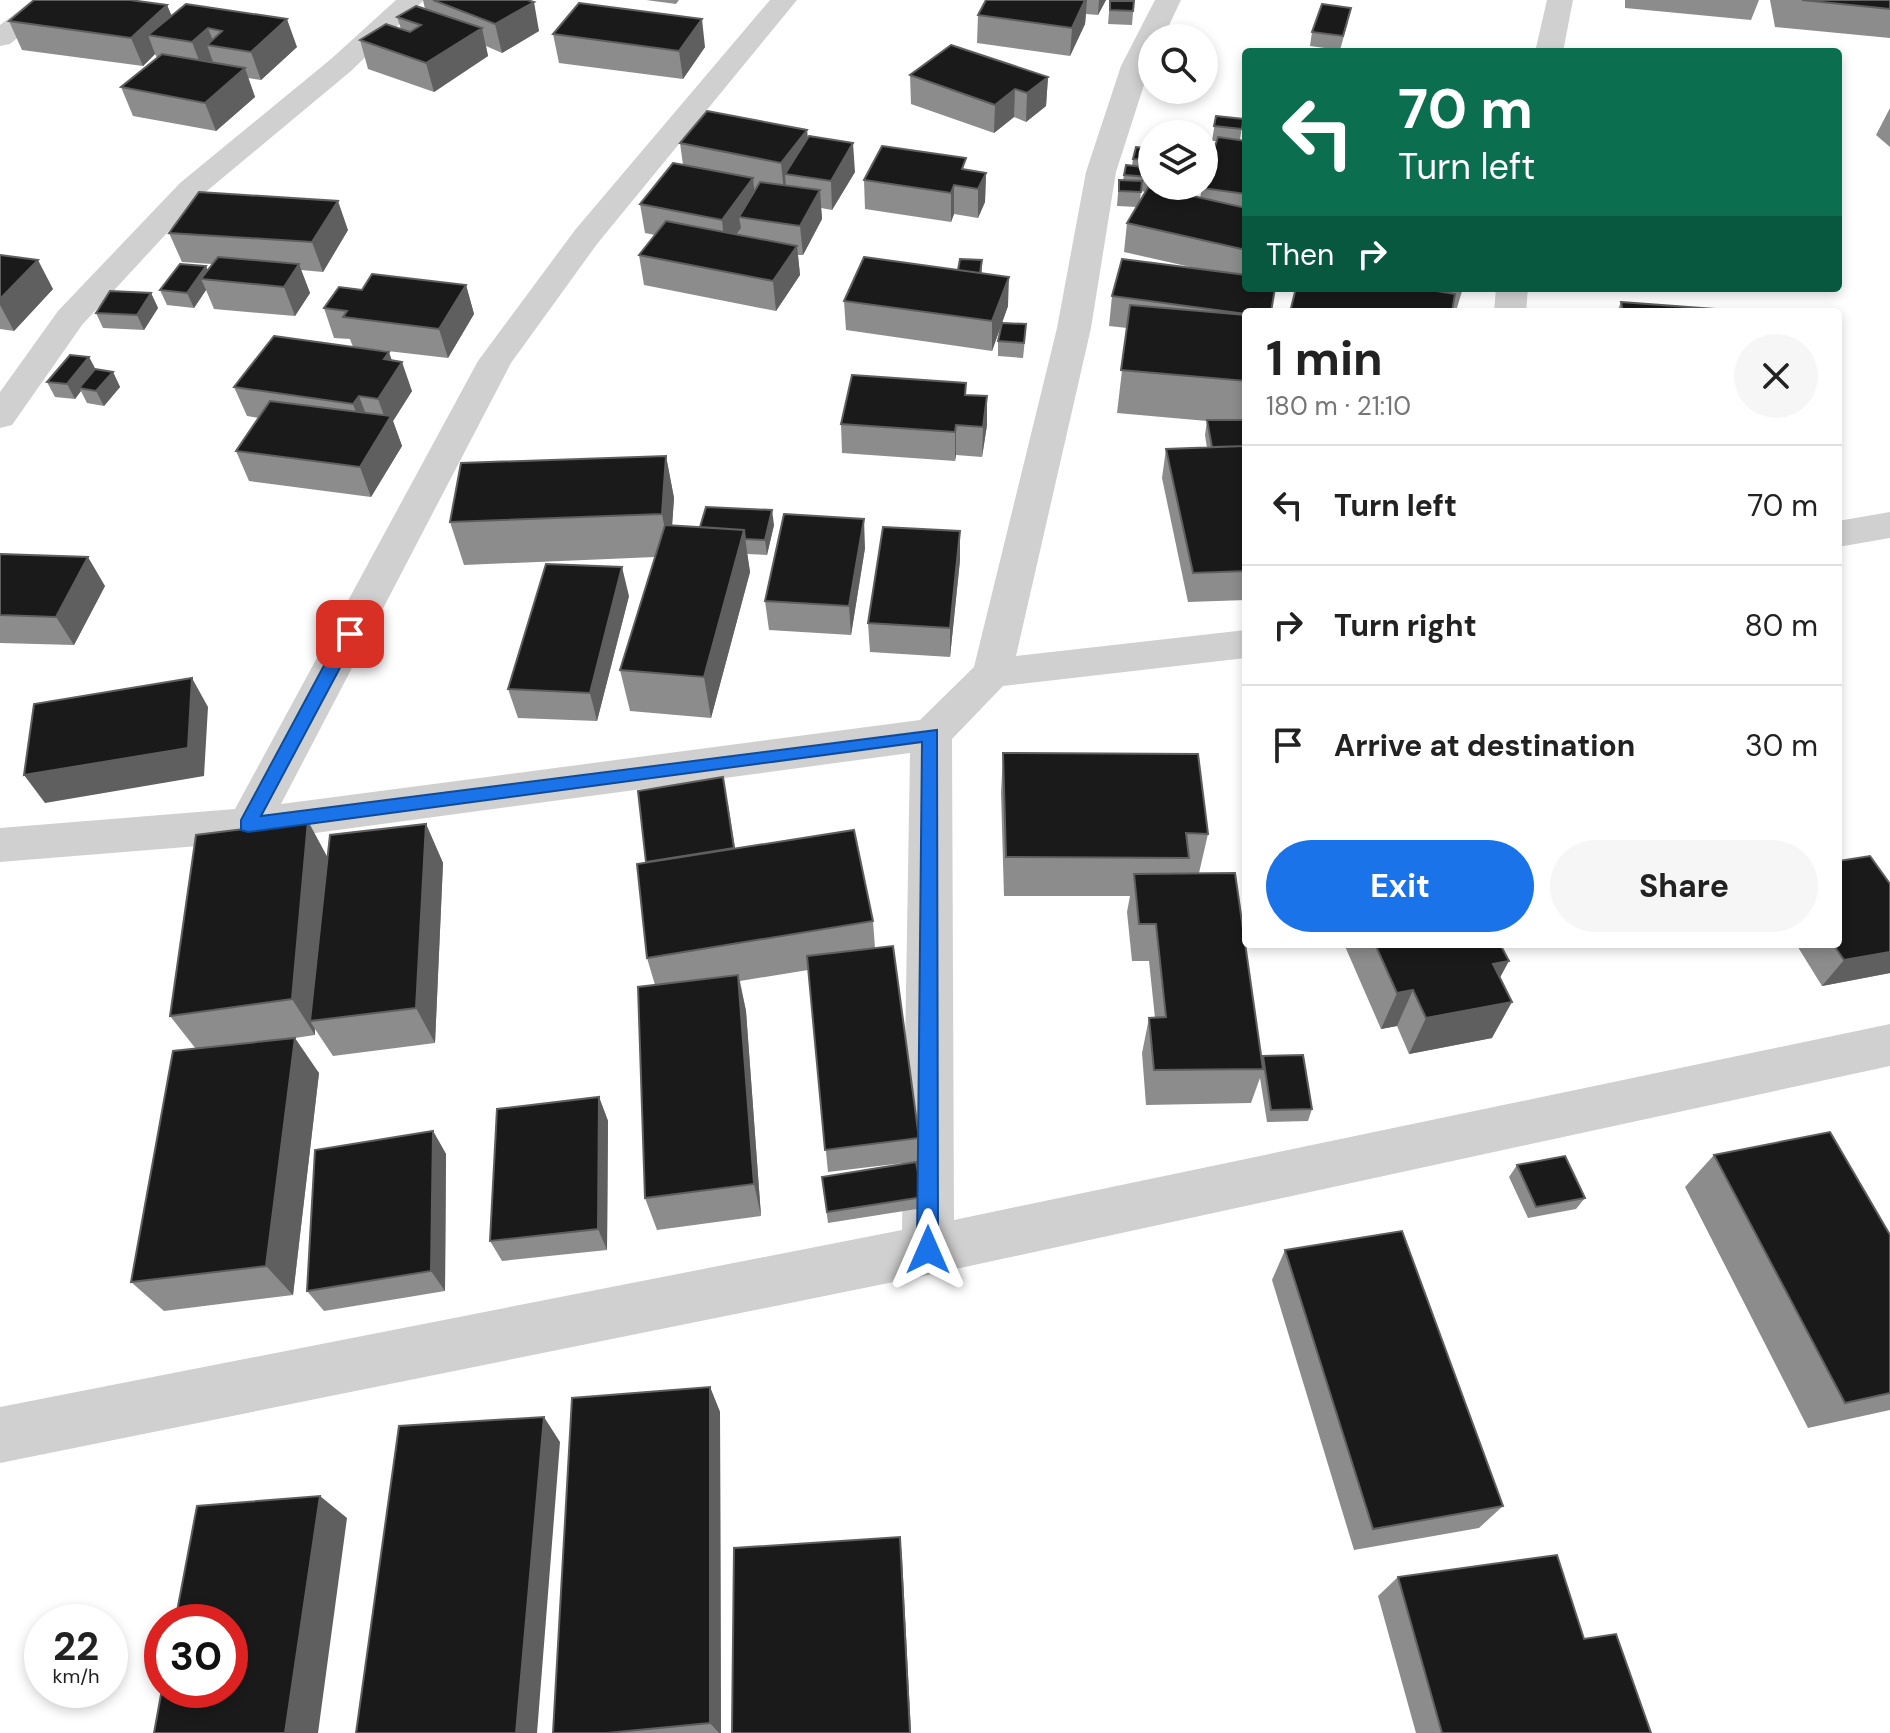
<!DOCTYPE html>
<meta charset="utf-8">
<style>
:root{--surface:#fff;--page:#f6f6f6;--text:#222;--muted:#767676;--line:#e0e0e0;--accent:#1a73e8}
body{margin:0;font-family:"DM Sans",sans-serif;background:var(--page);color:var(--text);height:100vh;display:flex;flex-direction:column;font-size:30px;white-space:nowrap}
*{box-sizing:border-box;margin:0}
p{font-size:26px;color:var(--muted)}
.icon{flex:none;width:44px;height:44px;fill:none;stroke:currentColor;stroke-width:2;stroke-linecap:round;stroke-linejoin:round}
.map{position:relative;flex:1;overflow:hidden}
.drawer{position:absolute;left:1242px;top:308px;width:600px;height:640px;display:flex;flex-direction:column;background:var(--surface);border-radius:8px;box-shadow:0 4px 12px #0003}
.drawer>*{flex:none}
.top-card{position:absolute;left:1242px;top:48px;width:600px;height:244px;border-radius:8px;box-shadow:0 4px 12px #0003;background:#0b6e4f;color:#fff;overflow:hidden}
.controls{position:absolute;left:1138px;top:24px;display:grid;gap:16px}
.controls a{display:grid;place-items:center;width:80px;height:80px;border-radius:50%;background:var(--surface);box-shadow:0 4px 12px #0003;font-size:40px}
.speed{position:absolute;left:24px;top:1604px;display:flex;gap:16px;font-size:40px;font-weight:700;text-align:center}
.speed>*{display:grid;place-content:center;width:104px;height:104px;border-radius:50%;background:var(--surface);box-shadow:0 4px 12px #0003;line-height:1}
.speed small{font-size:20px;font-weight:400}
.speed .limit{border:12px solid #d22;background:#fff;color:#111}
.pin{position:absolute;display:grid;place-items:center;width:68px;height:68px;color:#fff;margin:-34px;border-radius:16px;box-shadow:0 4px 12px #0006}
.me{position:absolute;width:88px;margin:-44px;rotate:0deg;stroke-linejoin:round;filter:drop-shadow(0 0 6px #0008)}
.turn{display:flex;align-items:center;gap:28px;height:168px;padding:0 24px;font-size:36px}
.turn .icon{width:104px;height:104px;stroke-width:2.5}
.turn b{display:block;font-size:56px;line-height:68px}
.then{display:flex;align-items:center;height:76px;padding:0 24px;background:#0003;gap:16px;font-size:30px}
.round{display:grid;place-items:center;flex:none;width:84px;height:84px;border-radius:42px;background:var(--page)}
.overview{display:flex;align-items:center;justify-content:space-between;height:136px;padding:0 24px}
h1{font-size:48px;font-weight:700;line-height:60px}
.primary-button{display:flex;gap:16px;margin-top:auto;padding:16px 24px}
.primary-button a{flex:1;height:92px;border-radius:48px;background:var(--accent);color:#fff;font-size:32px;font-weight:700;line-height:92px;text-align:center}
.primary-button a+a{background:var(--page);color:var(--text)}
ul{padding:0;list-style:none}
li{display:flex;align-items:center;gap:24px;height:120px;padding:0 24px;border-top:2px solid var(--line)}
li div{flex:1}
li b{display:block;font-size:30px}
li em{font-style:normal}
.map>svg:first-child{display:block}
.lines{fill:none;stroke-linecap:round;stroke-linejoin:round}
.minor{fill:#d0d0d0;fill-rule:evenodd}
.wall{fill:#8c8c8c;fill-rule:evenodd}
.shaded-wall{fill:#5f5f5f}
.building{fill:#1a1a1a;stroke:#5f5f5f;stroke-width:2}
.route{fill:#1a73e8;stroke:#114b97;stroke-width:2}
</style>
<div class="map">
<svg width="1890" height="1733" viewBox="0 0 1890 1733">
<rect width="100%" height="100%" fill="#fff"/>
<g class="lines">
<path class="minor" d="M33 0H63L10 44 0 46V25Z
M396 0H424L351 71 202 195 82 325 12 425 0 428V392L58 311 180 183 331 59Z
M770 0H797L597 244 511 363 281 804 920 720 974 667 1057 328 1086 172 1121 66 1155 0H1181L1163 38H1152V60L1116 172 1091 328 1016 656 1246 630V658L1003 686 952 739 954 1220 1890 1024V1066L928 1275 0 1463V1407L902 1230 910 753 248 842 0 862V828L235 809 478 361 575 230Z
M1547 0H1573L1563 52H1535Z
M1496 288H1528L1526 312H1494Z
M1890 512V538L1838 547V521Z"/>
</g>
<path class="wall" d="M423 0H527L539 31 502 53 486 46 488 56 434 92 368 69 360 40 401 29 397 17 425 9Z
M646 0H679L676 4Z
M986 0H1106L1098 15 1086 14 1085 24 1070 56 977 43 978 15Z
M1625 0H1759L1751 20 1625 8Z
M1770 0H1890V38L1775 27Z
M1110 1H1134L1132 25 1108 24Z
M167 5 172 16 297 47 261 80 248 78 255 97 216 131 133 116 121 87 157 58 155 54 143 66 22 50 9 21Z
M1348 22 1340 50 1310 46 1312 32Z
M553 34 705 47 683 79 559 63Z
M910 75 1048 77 1046 106 1026 122 1014 117 994 133 911 104Z
M1890 108V147L1876 135Z
M1216 116 1243 119 1240 140 1246 141V600L1188 602 1162 478 1166 449 1207 448 1205 435 1207 421 1117 413 1127 328 1109 326 1112 296 1195 268 1124 252 1127 223 1137 207 1117 206 1119 180H1123L1124 175 1132 166 1133 159 1152 149V173L1150 187 1200 198 1202 188 1217 141H1212ZM1141 191 1146 192 1140 201Z
M807 130 808 139 855 172 832 210 821 208 822 219 803 255H798L800 275 776 311 644 285 639 255 655 235 645 233 640 204 683 165 680 143Z
M966 170 986 173 985 202 978 218 954 214 951 222 865 209 864 180Z
M348 230 323 272 301 270 310 293 295 316 214 309 206 290 194 308 167 305 160 290 208 270 212 264 182 262 169 233Z
M0 255 53 289 14 331 0 329Z
M982 260V273L1008 306 992 351 846 330 844 301 958 270Z
M466 285 474 314 448 358 353 347 350 339 334 338 324 308 362 290Z
M1296 288H1463L1456 311Z
M151 293 158 308 144 330 103 328 96 313Z
M1621 302 1728 312H1617Z
M1025 339 1023 358 998 356V341Z
M89 357 95 369 113 372 120 387 104 406 87 403 81 391 75 399 55 397 47 382Z
M392 360 412 391 393 421 402 446 371 497 249 481 236 451 259 418 247 416 234 387Z
M966 383V395L987 396V425L982 457 956 455 955 461 842 453 841 424Z
M666 456 674 498 672 525 700 527 774 525 767 555 747 554 750 572 711 718 630 711 620 670 655 557 464 565 450 522Z
M865 548 851 635 769 630 765 601Z
M0 554 105 586 74 645 0 643Z
M960 560 950 657 870 652 868 623Z
M629 596 597 721 518 718 508 689Z
M1003 753 1208 834 1199 873 1262 1058 1263 1056 1312 1109 1308 1121 1267 1122 1260 1078 1251 1103 1146 1105 1142 1053 1149 1018H1155L1149 961H1132L1127 912 1130 896H1004L1001 793Z
M728 804 735 848 873 921 875 948 919 1138 920 1161 828 1172 808 970 740 981 746 1011 761 1216 657 1230 645 1198 655 985 647 958 646 862Z
M426 824 443 863 435 1043 333 1056 315 1029V1035L288 1039 319 1073 293 1295 164 1311 131 1282 196 1049 170 1016 327 857Z
M1344 944H1500V978L1492 1038 1409 1054 1397 1026 1381 1029Z
M1796 944H1838L1890 973 1822 986Z
M599 1097 608 1121 607 1250 502 1261 490 1241Z
M433 1131 446 1154 445 1291 324 1311 307 1291Z
M1714 1155 1890 1235V1410L1808 1428 1685 1187Z
M1517 1165 1585 1198 1576 1209 1528 1218 1509 1177Z
M822 1177 923 1197V1208L828 1223Z
M1285 1250 1503 1506 1479 1528 1354 1550 1272 1280Z
M710 1387 720 1412 721 1733H553Z
M1398 1577 1584 1639 1651 1733H1416L1378 1596Z"/>
<path class="shaded-wall" d="M1085 0H1087L1085 24 1070 56 1072 28Z
M1099 0H1106L1098 15Z
M534 2 539 31 502 53 495 24Z
M167 5 178 33 148 35 155 54 143 66 131 38Z
M287 19 297 47 261 80 251 52Z
M702 19 705 47 683 79 679 51Z
M208 28 215 46 207 45 213 62 203 71 192 42Z
M482 28 488 56 434 92 426 63Z
M245 68 255 97 216 131 205 103Z
M1048 77 1046 106 1026 122 1027 93Z
M1015 89 1014 117 994 133 995 105Z
M807 130 809 159 785 174 786 189 784 192 781 163Z
M853 143 855 172 832 210 831 181Z
M986 173 985 202 978 218V189Z
M753 178 756 207 739 217 741 228 725 249 722 220Z
M954 185V214L951 222V193Z
M820 190 822 219 803 255 800 226Z
M338 201 348 230 323 272 312 242Z
M797 246 800 275 776 311 773 281Z
M38 260 53 289 14 331 0 305V299Z
M299 264 310 293 295 316 284 287Z
M206 266 213 281 201 279 206 290 194 308 187 293Z
M1009 277 1008 306 992 351V321Z
M466 285 474 314 448 358 439 329Z
M151 293 158 308 144 330 137 315Z
M389 352 396 372 402 362 412 391 393 421 402 446 371 497 360 467 387 424 378 399 384 359Z
M89 357 97 372 79 388 81 391 75 399 67 384Z
M113 372 120 387 104 406 96 391Z
M359 396 370 425 364 434 353 404Z
M987 396V425L982 457 983 427Z
M956 425V455L955 461V432Z
M666 456 674 498 670 557 662 514Z
M772 510 774 525 767 555 765 540Z
M864 519 865 548 851 635 849 606Z
M744 530 750 572 711 718 704 677Z
M960 531V560L950 657V628Z
M88 557 105 586 74 645 56 617Z
M622 567 629 596 597 721 590 693Z
M192 678 208 707 204 776 45 803 24 775Z
M308 821 329 860 310 1021 315 1029V1035L292 999Z
M426 824 443 863 435 1043 416 1008Z
M1890 952V973L1822 986 1844 960Z
M1509 961 1489 998 1493 964Z
M738 975 746 1011 761 1216 754 1184Z
M1413 990 1397 1026 1381 1029 1397 993Z
M1512 1002 1492 1038 1409 1054 1426 1018Z
M295 1038 319 1073 293 1295 266 1266Z
M599 1097 608 1121 607 1250 598 1229Z
M433 1131 446 1154 445 1291 431 1271Z
M710 1387 720 1412 721 1733H719L710 1723Z
M544 1417 560 1442 537 1733H516Z
M320 1496 347 1518 318 1733H285Z
M900 1537 902 1557 911 1733H910Z"/>
<path class="building" d="M34 0H130L167 5 131 38 9 21Z
M433 0H527L534 2 495 24Z
M986 0H1085L1072 28 978 15Z
M1802 0H1890V9Z
M1110 1H1134L1133 11 1110 10Z
M579 3 702 19 679 51 553 34Z
M186 4 287 19 251 52 207 45 222 31 208 28 192 42 148 35Z
M1322 4 1351 8 1343 36 1312 32Z
M416 6 482 28 426 63 360 40 386 24 410 32 421 25 397 17Z
M951 45 1048 77 1027 93 1015 89 995 105 910 75Z
M162 54 245 68 205 103 121 87Z
M707 111 807 130 781 163 680 143Z
M1216 116 1243 119 1242 129 1214 126Z
M809 136 853 143 831 181 785 174Z
M1218 137 1246 141V194L1202 188V186H1204V180Z
M882 146 966 158 962 169 986 173 978 189 954 185 951 193 864 180Z
M1136 147 1152 149V160L1133 159Z
M673 163 753 178 722 220 640 204Z
M1126 165 1152 168 1150 177 1124 175Z
M1119 180 1142 181 1141 192 1119 191Z
M760 182 820 190 800 226 739 217Z
M1152 185 1186 188 1185 194 1152 187Z
M1149 186 1246 208V250L1127 223Z
M199 192 338 201 312 242 169 233Z
M666 221 797 246 773 281 639 255Z
M0 255 38 260 0 299Z
M218 257 299 264 284 287 201 279Z
M864 257 1009 277 992 321 844 301Z
M960 259 982 260 980 273 958 270Z
M1122 259 1246 275V288H1275L1271 312H1246V314L1112 296Z
M180 264 206 266 187 293 160 290Z
M372 274 466 285 439 329 343 317 347 311 324 308 339 287 362 290Z
M1296 288H1418L1455 294 1452 312H1290Z
M110 291 151 293 137 315 96 313Z
M1621 302 1728 310V312H1623Z
M1130 305 1246 315V381L1121 370Z
M1002 323 1026 324 1024 343 998 341Z
M274 336 389 352 384 359 402 362 378 399 359 396 353 404 234 387Z
M70 355 89 357 67 384 47 382Z
M95 369 113 372 96 391 79 388Z
M852 375 966 383 965 395 987 396 983 427 956 425 955 432 841 424Z
M270 401 391 416 360 467 236 451Z
M1207 420H1246V446L1212 447Z
M1245 446 1246 450V571L1193 573 1166 449Z
M666 456 662 514 450 522 461 463Z
M706 507 772 510 765 540 745 539 744 530 700 527Z
M784 514 864 519 849 606 765 601Z
M665 525 744 530 704 677 620 670Z
M883 527 960 531 950 628 868 623Z
M0 554 88 557 56 617 0 615Z
M546 564 622 567 590 693 508 689Z
M192 678 188 748 24 775 34 704Z
M1003 753 1198 754 1208 834 1186 833 1189 858 1006 857Z
M723 777 734 848 646 862 638 791Z
M308 821 292 999 170 1016 196 835Z
M426 824 416 1008 310 1021 330 835Z
M854 830 873 921 647 958 637 864Z
M1870 856 1890 884V952L1844 960 1833 944H1838V861Z
M1235 873 1263 1069 1154 1070 1149 1018 1166 1017 1156 924H1139L1134 874Z
M1375 944H1500L1509 961 1493 964 1512 1002 1426 1018 1413 990 1397 993Z
M893 946 919 1138 825 1150 807 956Z
M738 975 754 1184 645 1198 638 987Z
M295 1038 266 1266 131 1282 173 1051Z
M1303 1055 1312 1109 1271 1110 1263 1056Z
M599 1097 598 1229 490 1241 497 1109Z
M433 1131 431 1271 307 1291 315 1150Z
M1830 1132 1890 1235V1393L1845 1403 1714 1155Z
M1565 1156 1585 1198 1536 1207 1517 1165Z
M916 1162 923 1197 827 1212 822 1177Z
M1402 1231 1503 1506 1373 1529 1285 1250Z
M710 1387V1723L607 1733H553L572 1398Z
M544 1417 516 1733H356L399 1426Z
M320 1496 285 1733H154L162 1689 230 1690V1622H175L197 1506Z
M900 1537 910 1733H732L734 1548Z
M1557 1555 1584 1639 1616 1634 1651 1733H1442L1398 1577Z"/>
<path class="route" d="M350 628 358 634 261 816 937 730 938 1250 935 1257 928 1260 920 1257 917 1250 922 742 248 832 241 830V820L341 634Z"/>
</svg>
<div class="controls">
<a><svg class="icon" aria-label="search" viewBox="0 0 24 24"><circle cx="10" cy="10" r="6"/><path d="M15 15l6 6"/></svg></a>
<a><svg class="icon" aria-label="layers" viewBox="0 0 24 24"><path d="M12 4l9 5-9 5-9-5zM3 14l9 5 9-5"/></svg></a>
</div>
<div class="speed"><div>22<small>km/h</small></div><div class="limit">30</div></div>
<div class="pin" style="left:350px;top:634px;background:#d93025"><svg class="icon" aria-label="arrive" viewBox="0 0 24 24"><path d="M6 21V4h12l-3 4 3 4H6"/></svg></div>
<svg class="me" style="left:928px;top:1250px" viewBox="-20 -20 40 40"><path d="M0-17L14 15 0 8-14 15z" fill="#1a73e8" stroke="#fff" stroke-width="4"/></svg>
<div class="top-card">
<div class="turn"><svg class="icon" aria-label="left" viewBox="0 0 24 24"><path d="M17 20v-9H6M10 6l-5 5 5 5"/></svg><div><b>70 m</b>Turn left</div></div>
<div class="then">Then<svg class="icon" aria-label="right" viewBox="0 0 24 24"><path d="M7 20v-9h11M14 6l5 5-5 5"/></svg></div>
</div>
<section class="drawer">
<div class="overview"><div><h1>1 min</h1><p>180 m · 21:10</p></div><a class="round"><svg class="icon" aria-label="close" viewBox="0 0 24 24"><path d="M6 6l12 12M18 6L6 18"/></svg></a></div>
<ul>
<li><svg class="icon" aria-label="left" viewBox="0 0 24 24"><path d="M17 20v-9H6M10 6l-5 5 5 5"/></svg><div><b>Turn left</b></div><em>70 m</em></li>
<li><svg class="icon" aria-label="right" viewBox="0 0 24 24"><path d="M7 20v-9h11M14 6l5 5-5 5"/></svg><div><b>Turn right</b></div><em>80 m</em></li>
<li><svg class="icon" aria-label="arrive" viewBox="0 0 24 24"><path d="M6 21V4h12l-3 4 3 4H6"/></svg><div><b>Arrive at destination</b></div><em>30 m</em></li>
</ul>
<div class="primary-button"><a>Exit</a><a>Share</a></div>
</section>
</div>
